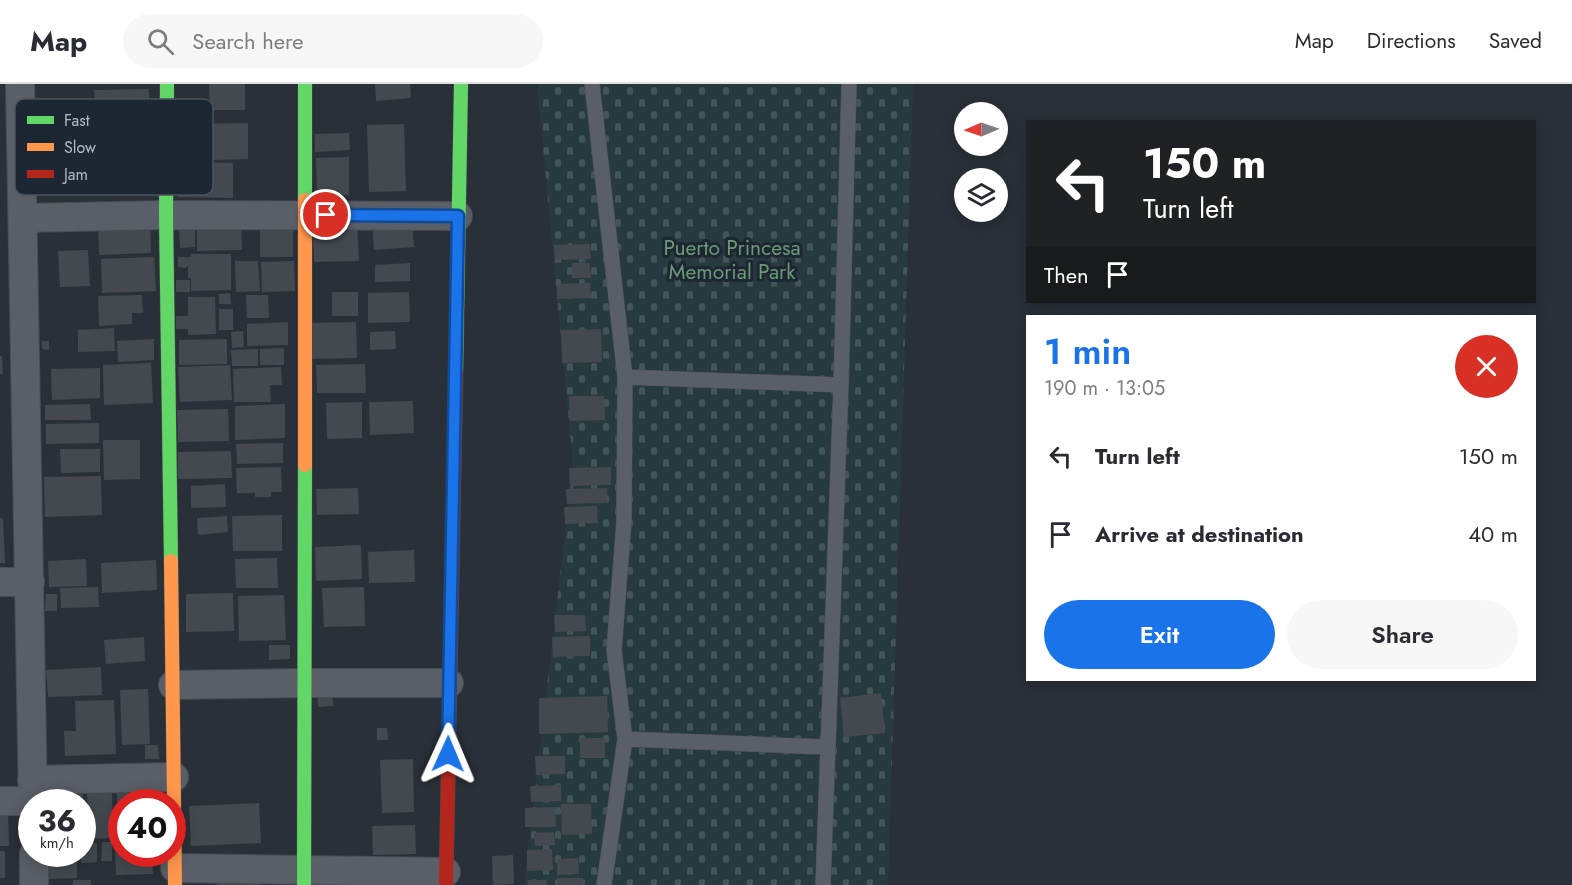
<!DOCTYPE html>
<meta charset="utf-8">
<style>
:root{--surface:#fff;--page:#f7f7f7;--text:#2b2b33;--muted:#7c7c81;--line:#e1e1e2;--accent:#1a73e8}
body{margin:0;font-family:Jost,sans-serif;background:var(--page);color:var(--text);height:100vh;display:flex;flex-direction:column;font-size:22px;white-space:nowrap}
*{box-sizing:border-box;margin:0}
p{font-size:20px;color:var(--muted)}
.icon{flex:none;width:33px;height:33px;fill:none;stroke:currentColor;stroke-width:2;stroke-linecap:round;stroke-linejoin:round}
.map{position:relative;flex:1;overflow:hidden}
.panel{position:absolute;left:1026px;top:231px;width:510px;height:366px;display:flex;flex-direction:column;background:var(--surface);border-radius:0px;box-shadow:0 3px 15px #0003}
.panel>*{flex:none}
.top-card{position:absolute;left:1026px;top:36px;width:510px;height:183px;border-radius:0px;box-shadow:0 3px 15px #0003;background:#202124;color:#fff;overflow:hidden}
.needle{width:39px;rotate:268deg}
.buttons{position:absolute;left:954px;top:18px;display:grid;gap:12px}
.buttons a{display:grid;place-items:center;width:54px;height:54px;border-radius:50%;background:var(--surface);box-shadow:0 3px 15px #0003;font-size:30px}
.speed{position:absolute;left:18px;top:705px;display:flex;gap:12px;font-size:30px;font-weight:700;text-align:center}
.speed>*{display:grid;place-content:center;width:78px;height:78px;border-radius:50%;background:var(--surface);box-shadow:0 3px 15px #0003;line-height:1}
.speed small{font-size:15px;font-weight:400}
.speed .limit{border:9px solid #d22;background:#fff;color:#111}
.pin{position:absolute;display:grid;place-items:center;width:51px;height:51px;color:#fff;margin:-26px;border:3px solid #fff;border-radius:50%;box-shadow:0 2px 6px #0007}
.me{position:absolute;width:66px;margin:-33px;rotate:1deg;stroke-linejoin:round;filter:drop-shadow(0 0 4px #0008)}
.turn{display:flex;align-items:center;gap:21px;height:126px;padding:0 18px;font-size:27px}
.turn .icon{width:78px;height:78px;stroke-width:2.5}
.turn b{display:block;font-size:42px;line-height:51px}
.then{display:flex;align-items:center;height:57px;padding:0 18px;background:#0003;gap:12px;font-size:22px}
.round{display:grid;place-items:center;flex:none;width:63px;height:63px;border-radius:32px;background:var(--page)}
.overview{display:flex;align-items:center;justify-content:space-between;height:102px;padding:0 18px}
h1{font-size:36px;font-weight:600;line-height:45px;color:var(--accent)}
.primary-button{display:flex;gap:12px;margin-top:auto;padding:12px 18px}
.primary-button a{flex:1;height:69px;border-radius:36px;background:var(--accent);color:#fff;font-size:24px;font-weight:600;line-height:69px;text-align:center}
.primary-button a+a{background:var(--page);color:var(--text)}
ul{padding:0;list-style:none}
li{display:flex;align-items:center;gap:18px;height:78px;padding:0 18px}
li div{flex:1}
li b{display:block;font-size:22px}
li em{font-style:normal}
header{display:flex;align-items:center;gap:36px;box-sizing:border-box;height:84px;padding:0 30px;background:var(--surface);border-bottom:2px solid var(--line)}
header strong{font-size:28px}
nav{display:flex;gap:33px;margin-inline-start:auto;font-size:21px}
.search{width:420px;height:54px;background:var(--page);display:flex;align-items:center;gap:15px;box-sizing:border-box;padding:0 21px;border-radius:33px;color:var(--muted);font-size:22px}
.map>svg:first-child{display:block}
.cemetery{fill:url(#cemetery-stones)}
.building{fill:#444950}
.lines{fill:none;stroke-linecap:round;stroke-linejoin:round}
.lane-casing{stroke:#484c53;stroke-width:16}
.street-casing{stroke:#484c53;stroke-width:30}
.fast-casing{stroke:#484c53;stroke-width:15}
.slow-casing{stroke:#484c53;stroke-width:15}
.jam-casing{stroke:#484c53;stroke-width:15}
.lane{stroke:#5a5e66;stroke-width:15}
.street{stroke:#5a5e66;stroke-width:28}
.fast{stroke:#63d668;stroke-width:14}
.slow{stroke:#ff974d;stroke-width:14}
.jam{stroke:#b3261e;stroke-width:14}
.route-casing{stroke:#114b97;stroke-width:15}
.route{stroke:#1a73e8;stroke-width:10}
.labels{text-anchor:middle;stroke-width:6;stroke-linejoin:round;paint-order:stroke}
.park-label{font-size:21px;fill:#6b9a76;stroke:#1d2633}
.key{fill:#1d2633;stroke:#4a5360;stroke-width:1.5}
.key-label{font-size:16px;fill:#b4bcc9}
</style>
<header>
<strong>Map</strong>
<div class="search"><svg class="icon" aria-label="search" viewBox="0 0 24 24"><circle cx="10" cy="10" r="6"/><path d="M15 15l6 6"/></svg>Search here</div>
<nav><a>Map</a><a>Directions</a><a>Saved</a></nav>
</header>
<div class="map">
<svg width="1572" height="801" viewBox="0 0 1572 801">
<defs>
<pattern id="cemetery-stones" width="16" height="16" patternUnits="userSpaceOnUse" patternTransform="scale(1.5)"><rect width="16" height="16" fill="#273a3e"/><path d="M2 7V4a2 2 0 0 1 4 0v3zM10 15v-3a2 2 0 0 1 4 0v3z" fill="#445559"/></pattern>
</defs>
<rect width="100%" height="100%" fill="#2a3038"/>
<path class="cemetery" d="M537 0H913L888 801H524L573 380Z"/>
<path class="building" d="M209 0H245V26H210Z
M375 0H410L411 14 376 17Z
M149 5V34L95 35 94 6Z
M248 39V75L185 77 184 40Z
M404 40 406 107 369 108 367 41Z
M349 49 350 66 315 68V50Z
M349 73V111H317L316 74Z
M178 78 233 79V114L178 113Z
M412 135 414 163 374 166 372 138Z
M150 136 151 169 99 171 98 138Z
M179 136H195V163L180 164Z
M293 137V173H260V138Z
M357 140 359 177 314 178 313 142Z
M241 143 242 166 197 167V144Z
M590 160 591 175 555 176 554 161Z
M88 166 90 202 60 203 58 167Z
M191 170H231V206L191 207V194H188V181L186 184 178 183V173H191Z
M154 173 156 207 102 209 101 175Z
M235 177H258L260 207 236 208Z
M294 177 295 207 262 208 261 178Z
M410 179V197L375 198V181Z
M572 179H590L591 194H572Z
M176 196H190V208H176Z
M590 199 591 214 557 215V200Z
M332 208H358V232H332Z
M409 208 410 238 368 239V209Z
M230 209 231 220H219V210Z
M142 211 143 229H132V240L99 242 98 212Z
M246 211H268L269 234H247Z
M188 213H215L216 250 188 251V245H176V232H188Z
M219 225H233V246H219Z
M288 238V261L247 262V240Z
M356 238 357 274 310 275 308 239Z
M114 244 115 267 78 268V246Z
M601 245 602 278 562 279 561 246Z
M243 247 244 263 232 264 231 248Z
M395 247 396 265 370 266V248Z
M154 255V276L118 278 117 257Z
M227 255V280L179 281V256Z
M42 257H49V266L42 265Z
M284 264V281H260V265Z
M258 265V282H232L231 266Z
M0 272H2L3 290H0Z
M151 279 153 319 104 321 103 281Z
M365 280 366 309H317L316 281Z
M230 281 232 316 180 318 178 283Z
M281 283 282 301H270L271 318H234L233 285Z
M100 284V314L52 316 51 285Z
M569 312H604L605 336 570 337Z
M413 317 414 349 370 351 369 318Z
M362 318V354L327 355 326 319Z
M90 320 91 336H45V321Z
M285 320V354L235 356V322Z
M228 325 229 357 178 358 177 326Z
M99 339V359L46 360V340Z
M103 356H140V395L104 396Z
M283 359V379L237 380 236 360Z
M60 365H100V388L61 389Z
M231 367 232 394 178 395V368Z
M281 383 282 408H271V413H255V409H237L236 384Z
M611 383V401L570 402 569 384Z
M101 392 102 431 45 433 44 393Z
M225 400 226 423 191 424V402Z
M358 404 359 430 317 431 316 405Z
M607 404V419L567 420 566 405Z
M597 422 598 439 565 440 564 423Z
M282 431V467H233L232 432Z
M227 432 228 448 198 451 197 434Z
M0 434H3L5 479H0Z
M361 461 362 495 316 497 315 463Z
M414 466 415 498 369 499 368 468Z
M277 474 278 504H236L235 475Z
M86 475 87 502 49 503 48 477Z
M156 476 157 506 102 509 101 479Z
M98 503 99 523 61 524 60 504Z
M364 503 365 542 324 543 322 504Z
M233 509 234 547 186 548V510Z
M46 510H57V527H45Z
M284 511 286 556 239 557 238 512Z
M554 531H585L586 547 555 548Z
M590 552V572L553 573 552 553Z
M144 553 145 577 106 580 104 556Z
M269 561H290V575L269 576Z
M101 583 102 611 48 613 46 586Z
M332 603 333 622 318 623 317 604Z
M148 605 150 660 122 661 120 606Z
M881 609 885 649 844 653 840 614Z
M607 612 608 648 539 650V614Z
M114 616 116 670 65 672 64 647H76L75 617Z
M377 644H387L388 656H377Z
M580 654H605V674H580Z
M145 661H158L159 675H145Z
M535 672H565V690L536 691Z
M413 675 414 728 382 729 380 676Z
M47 697H82L83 718H47Z
M561 701V717L531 718 530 702Z
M155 707V718H122V753H118L117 708Z
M87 709H112L113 754 88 755Z
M259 719 261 759 191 762 189 722Z
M561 720H591L592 750 562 751Z
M555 723 556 743H525V724Z
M0 728H8L9 762H0Z
M415 741 416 770 373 771 372 742Z
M554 748 555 761 535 762 534 749Z
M102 758H112V777H101Z
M122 758V770H152L153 790 116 791 115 759Z
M97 759V778L81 779 82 760Z
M552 765 553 786 527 787V766Z
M0 767H5V794H0Z
M48 770H77V794L49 795Z
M513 771 514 800 493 801 492 772Z
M578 774 579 790 557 791V775Z
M260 793V801H217V794Z
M557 794H583V801H558Z
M73 796H91V801H73Z
M527 796H547V801H528Z"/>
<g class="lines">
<g class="lane-casing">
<path id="lane" d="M592 0 625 293 624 437 614 566 625 655 604 801
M625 293 841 301
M625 655 827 663
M823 801 841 301 849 0"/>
</g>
<g class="street-casing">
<path id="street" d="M20 0 33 718
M23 134 166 131 458 132
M0 498H30
M173 601 303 599H449
M32 696 174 693
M0 717H33
M34 770V801
M175 784 446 788"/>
</g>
<g class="fast-casing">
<path id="fast" d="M167 0 166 131 171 477
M305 116V0
M456 288 461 0
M304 801 305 381"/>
</g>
<g class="slow-casing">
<path id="slow" d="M305 381V116
M171 477 175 801"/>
</g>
<g class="jam-casing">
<path id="jam" d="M446 801 456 288"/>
</g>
<use href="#lane" class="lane"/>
<use href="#street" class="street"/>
<use href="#fast" class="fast"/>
<use href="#slow" class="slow"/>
<use href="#jam" class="jam"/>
</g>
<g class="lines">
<g class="route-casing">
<path id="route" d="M326 131 458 132 448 670"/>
</g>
<use href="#route" class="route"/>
</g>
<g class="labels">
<g class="park-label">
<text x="732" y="171">Puerto Princesa<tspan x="732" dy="24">Memorial Park</tspan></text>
</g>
</g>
<rect x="15" y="15" width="198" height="96" rx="9" class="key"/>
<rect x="27" y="32" width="27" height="8" fill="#63d668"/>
<rect x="27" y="59" width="27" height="8" fill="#ff974d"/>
<rect x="27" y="86" width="27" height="8" fill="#b3261e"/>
<g class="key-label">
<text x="64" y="42">Fast</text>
<text x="64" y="69">Slow</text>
<text x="64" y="96">Jam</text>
</g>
</svg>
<div class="buttons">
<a><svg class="needle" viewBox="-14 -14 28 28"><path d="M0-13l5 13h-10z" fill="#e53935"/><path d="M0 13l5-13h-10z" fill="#7c7c81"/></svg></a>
<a><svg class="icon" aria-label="layers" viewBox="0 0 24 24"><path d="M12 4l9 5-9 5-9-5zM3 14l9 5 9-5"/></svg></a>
</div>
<div class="speed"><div>36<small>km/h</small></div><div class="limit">40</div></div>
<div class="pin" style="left:326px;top:131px;background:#d93025"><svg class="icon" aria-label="arrive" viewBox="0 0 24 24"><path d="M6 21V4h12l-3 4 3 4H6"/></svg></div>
<svg class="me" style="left:448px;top:670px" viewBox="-20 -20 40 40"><path d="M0-17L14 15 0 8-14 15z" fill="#1a73e8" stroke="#fff" stroke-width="4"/></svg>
<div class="top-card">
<div class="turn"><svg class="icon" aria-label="left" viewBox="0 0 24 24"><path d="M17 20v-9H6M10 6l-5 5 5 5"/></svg><div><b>150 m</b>Turn left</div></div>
<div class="then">Then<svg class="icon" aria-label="arrive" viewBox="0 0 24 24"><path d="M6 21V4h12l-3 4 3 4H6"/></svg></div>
</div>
<section class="panel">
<div class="overview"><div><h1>1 min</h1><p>190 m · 13:05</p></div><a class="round" style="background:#d93025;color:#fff"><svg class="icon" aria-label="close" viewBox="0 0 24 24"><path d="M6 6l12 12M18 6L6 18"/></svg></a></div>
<ul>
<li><svg class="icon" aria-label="left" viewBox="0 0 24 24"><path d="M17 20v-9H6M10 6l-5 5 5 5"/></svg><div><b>Turn left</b></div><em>150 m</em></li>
<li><svg class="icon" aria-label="arrive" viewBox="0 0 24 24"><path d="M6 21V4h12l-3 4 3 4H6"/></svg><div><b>Arrive at destination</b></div><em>40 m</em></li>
</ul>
<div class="primary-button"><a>Exit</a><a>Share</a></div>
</section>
</div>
